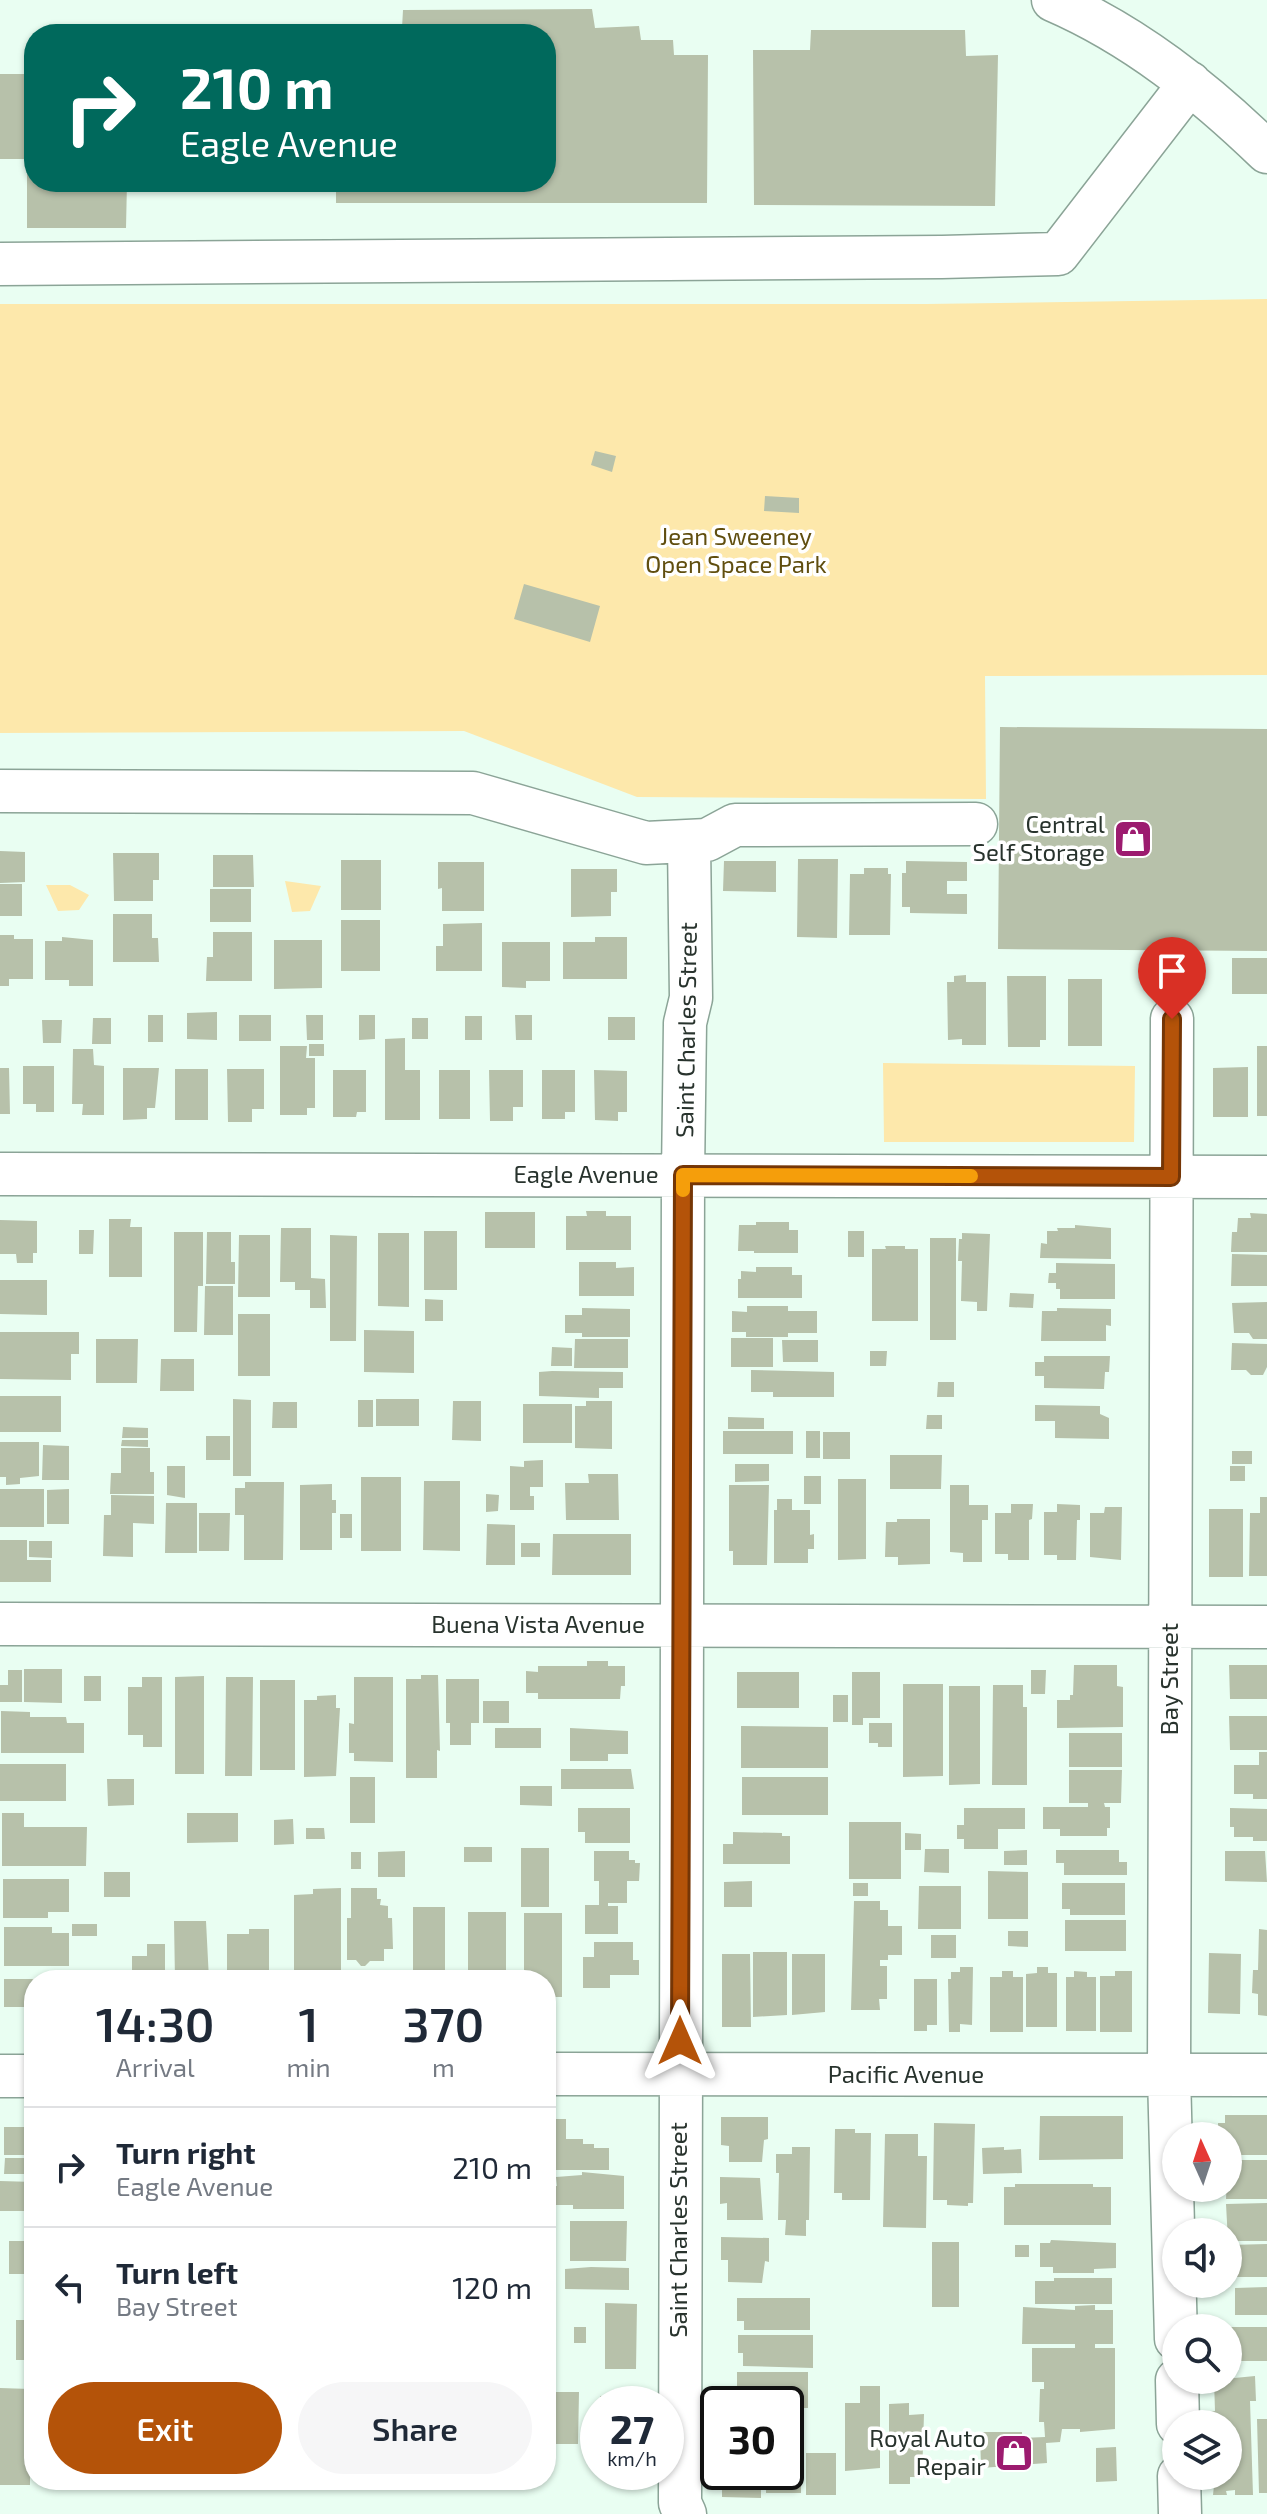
<!DOCTYPE html>
<style>
:root{--surface:#fff;--page:#f6f6f7;--text:#1f2937;--muted:#747a83;--line:#e0e1e3;--accent:#b45309}
body{margin:0;font-family:"Exo 2",sans-serif;background:var(--page);color:var(--text);height:100vh;display:flex;flex-direction:column;font-size:30px;white-space:nowrap}
*{box-sizing:border-box;margin:0}
p{font-size:26px;color:var(--muted)}
.icon{flex:none;width:44px;height:44px;fill:none;stroke:currentColor;stroke-width:2;stroke-linecap:round;stroke-linejoin:round}
.map{position:relative;flex:1;overflow:hidden}
.side{position:absolute;left:24px;top:1970px;width:532px;height:520px;display:flex;flex-direction:column;background:var(--surface);border-radius:32px;box-shadow:0 2px 6px #0004}
.side>*{flex:none}
.hud{position:absolute;left:24px;top:24px;width:532px;height:168px;border-radius:32px;box-shadow:0 2px 6px #0004;background:#00695c;color:#fff;overflow:hidden}
.needle{width:52px;rotate:357deg}
.controls{position:absolute;left:1162px;top:2122px;display:grid;gap:16px}
.controls a{display:grid;place-items:center;width:80px;height:80px;border-radius:50%;background:var(--surface);box-shadow:0 2px 6px #0004;font-size:40px}
.speed{position:absolute;left:580px;top:2386px;display:flex;gap:16px;font-size:40px;font-weight:700;text-align:center}
.speed>*{display:grid;place-content:center;width:104px;height:104px;border-radius:50%;background:var(--surface);box-shadow:0 2px 6px #0004;line-height:1}
.speed small{font-size:20px;font-weight:400}
.speed .limit{border:4px solid #111;border-radius:12px;background:#fff;color:#111}
.pin{position:absolute;display:grid;place-items:center;width:68px;height:68px;color:#fff;margin:-82px -34px;border-radius:50% 50% 50% 0;rotate:-45deg;box-shadow:0 0 8px #0007}
.pin .icon{rotate:45deg}
.me{position:absolute;width:88px;margin:-44px;rotate:0deg;stroke-linejoin:round;filter:drop-shadow(0 0 6px #0008)}
.turn{display:flex;align-items:center;gap:28px;height:168px;padding:0 24px;font-size:36px}
.turn .icon{width:104px;height:104px;stroke-width:2.5}
.turn b{display:block;font-size:56px;line-height:68px}
.eta{display:flex;justify-content:space-evenly;align-items:center;height:136px;text-align:center}
.eta b{font-size:48px;font-weight:600;line-height:56px}
.action{display:flex;gap:16px;margin-top:auto;padding:16px 24px}
.action a{flex:1;height:92px;border-radius:48px;background:var(--accent);color:#fff;font-size:32px;font-weight:600;line-height:92px;text-align:center}
.action a+a{background:var(--page);color:var(--text)}
ul{padding:0;list-style:none}
li{display:flex;align-items:center;gap:24px;height:120px;padding:0 24px;border-top:2px solid var(--line)}
li div{flex:1}
li b{display:block;font-size:30px}
li em{font-style:normal}
.map>svg:first-child{display:block}
.green{fill:#fde8ab}
.building{fill:#b7c1aa}
.lines{fill:none;stroke-linecap:round;stroke-linejoin:round}
.minor-casing{stroke:#8ba497;stroke-width:45}
.minor{stroke:#fff;stroke-width:42}
.route-casing{stroke:#753606;stroke-width:20}
.route{stroke:#b45309;stroke-width:14}
.slow{stroke:#f59e0b;stroke-width:14}
.labels{text-anchor:middle;stroke-width:7;stroke-linejoin:round;paint-order:stroke}
.park-label{font-size:24px;fill:#604e0f;stroke:#fff}
.poi-label{font-size:24px;fill:#28332d;stroke:#fff;text-anchor:end}
.street-label{font-size:24px;fill:#28332d;stroke:#fff}
</style>
<div class="map">
<svg width="1267" height="2514" viewBox="0 0 1267 2514">
<rect width="100%" height="100%" fill="#e9fef2"/>
<path class="green" d="M1267 299V675L985 676 986 799 637 797 464 731 0 733V304H926Z
M285 881 321 886 310 911 292 912Z
M46 885H70L89 895 79 910 58 911Z
M883 1063 1135 1066 1134 1142H884Z"/>
<path class="building" d="M592 9 595 28 639 26 641 40H673L674 55H708L707 203H336V182H546V34H336V29L402 28 403 10Z
M811 30H965L966 56 998 55 995 206 754 205 753 50H810Z
M0 74H34V182H127L126 228H27V159H0Z
M595 451 616 456 612 472 591 465Z
M765 496 799 498V513L764 511Z
M524 584 600 606 590 642 514 619Z
M1000 727 1267 729V951L998 949Z
M0 851 25 852V882L0 883Z
M113 853H159V880H153V901H114Z
M213 855H253L254 887H213Z
M798 859H838L837 938 797 937Z
M341 860H381V910H341Z
M724 861H776V892L723 891Z
M906 861 967 862V881H947V894H967V914L910 913V907H902V873H906Z
M438 862H484V911H442V888L438 889Z
M864 868H888V874H891L890 935H849L850 874H864Z
M571 869H617V892H611V916L571 917Z
M0 884H22V916H0Z
M210 889H251V922H210Z
M113 914H152V938H158L159 962H113Z
M341 920H380V971H341Z
M482 923V971H436V946H443V924Z
M213 932H252V981H206L207 957H213Z
M0 935H14V939H33V979H9V986H0Z
M62 937 93 940V986H69V980H45V941H62Z
M595 937H627V979H563V942H595Z
M274 940H322V988L274 989Z
M502 942H550V981H526V988L502 987Z
M1232 958H1267V994H1232Z
M966 975V982H986V1045H962V1039L948 1040 947 982H954V976Z
M1007 976H1046V1040H1040V1047H1008Z
M1068 979H1102V1046H1068Z
M217 1012V1040L187 1039V1013Z
M148 1015H163V1042H148Z
M239 1015H271V1041H239Z
M306 1015H323V1040H307Z
M359 1015H375V1039L359 1040Z
M515 1015H532V1040H516Z
M465 1016H482V1040H465Z
M608 1017H635V1040H608Z
M93 1018H111V1044H92Z
M412 1018H428V1039H412Z
M42 1020H62L61 1043H43Z
M405 1038V1070H420V1120H385V1039Z
M309 1044H324V1056H309Z
M280 1046H307L306 1058H315V1108H307V1115H280Z
M1257 1046H1267V1116H1257Z
M73 1049H93L94 1065 104 1066V1115H82L83 1104H72Z
M23 1066H54V1112H36V1104H23Z
M1248 1067V1117H1213V1068Z
M0 1068H9L10 1114H0Z
M123 1068H159L155 1108H147V1119L123 1120Z
M175 1069H208V1120H175Z
M227 1069H264V1109H252V1122H228Z
M333 1070H366V1112H357L356 1117H333Z
M439 1070H470V1119H439Z
M489 1070H523V1107H513V1121H490Z
M542 1070H575V1112H565V1119H542Z
M594 1070 627 1071V1112H618V1121L595 1120Z
M586 1211H606V1216H631V1250H566V1216H587Z
M485 1212H535V1248H485Z
M1250 1213 1267 1214V1252H1231L1232 1232H1237L1238 1218H1251Z
M109 1219H131L130 1227H142V1277H109Z
M0 1220 37 1221V1253H33V1263H17L16 1254H0Z
M756 1222H789V1230H798V1253H754V1251H738L739 1225H756Z
M1075 1225 1111 1228V1259L1040 1258 1041 1243 1047 1244V1231H1058L1057 1228H1075Z
M281 1228H311V1278L325 1279 326 1308H310V1290H295V1282H280Z
M79 1230H94L93 1254H79Z
M424 1231H457V1290H424Z
M848 1231H864V1257H848Z
M174 1232H203V1286H198L197 1332H174Z
M207 1232H231V1262H235V1284H206Z
M378 1233H409V1307L378 1306Z
M962 1233 990 1234 987 1311H977V1302L961 1301 962 1261H958L959 1239H962Z
M239 1235H270V1297H238Z
M330 1235 357 1236 356 1341H330Z
M930 1238H956V1340H930Z
M885 1246H905V1249H918V1321H872V1249H886Z
M1232 1254 1267 1255V1286H1231Z
M579 1262H616V1268L634 1267V1296H579Z
M1056 1263 1115 1264V1299H1060V1289H1056V1283H1048L1049 1273H1056Z
M756 1267H792V1275H802V1298H738V1279H741V1271L756 1272Z
M0 1280H47V1315L0 1314Z
M205 1286H233V1335H204Z
M1010 1293 1034 1294 1033 1308 1009 1307Z
M425 1299 443 1300V1321H425Z
M1267 1302V1339H1253L1249 1333H1234L1232 1303Z
M747 1306H788V1311H817V1333H788V1337H746V1332H732V1311L747 1312Z
M582 1308 630 1309V1337H582V1333H565V1315H582Z
M1057 1308 1111 1309V1326L1106 1325V1341H1041L1042 1311H1057Z
M238 1314H270V1376H238Z
M364 1330 414 1331V1373L364 1372Z
M0 1332H79V1354H71V1380L0 1379Z
M731 1338H773V1367H731Z
M96 1339H138L137 1383H96Z
M575 1339H628V1368H574Z
M782 1340H818V1362H783Z
M1232 1343 1267 1344V1367L1263 1375H1251L1246 1370H1231Z
M552 1347 572 1348V1366H551Z
M870 1351H887L886 1366H870Z
M1044 1356H1110L1109 1372H1105L1104 1389 1044 1388V1376H1035V1362H1044Z
M161 1359H194V1391H160Z
M751 1370 834 1372V1397H773V1392H751Z
M552 1371 623 1372V1388H599V1398L539 1396V1372Z
M938 1382H954V1397H937Z
M0 1396H61V1432H0Z
M233 1399 251 1400V1476H233Z
M376 1399H419V1426H376Z
M358 1400H373V1427H358Z
M453 1401H481V1441L452 1440Z
M586 1401H612V1449L575 1448V1406H586Z
M273 1402H297V1428H272Z
M523 1404H572V1443H523Z
M1035 1405 1100 1406V1414L1109 1418V1439L1055 1438V1421H1035Z
M927 1415H942V1429H926Z
M728 1417 764 1418V1429H728Z
M123 1427 148 1428V1438H122Z
M723 1431H793V1454H723Z
M806 1431H820V1458H806Z
M823 1432H850V1459H823Z
M206 1436H230V1460H206Z
M122 1440H148V1447L121 1446Z
M0 1442H39V1476L20 1478V1484L6 1485V1477H0Z
M43 1445 69 1446V1480H42Z
M121 1448H150V1472H154V1494H110L111 1473H121Z
M1232 1451H1252V1464H1232Z
M890 1455H942L941 1489H890Z
M543 1460V1487H530V1496H534V1510H510V1466L524 1467V1461Z
M735 1464H769V1481L735 1482Z
M167 1466H185V1498L167 1495Z
M1230 1466H1245V1481H1230Z
M588 1474H618L619 1520H566L565 1483H589Z
M804 1476H821V1504H804Z
M361 1477H401V1551H361Z
M838 1479H866V1559L838 1560Z
M424 1481H460V1551L423 1550Z
M245 1482H284L283 1560H244V1515H235V1488H245Z
M332 1484V1500H336V1513H332V1550H300V1485Z
M729 1485H769L767 1565H733V1551H729Z
M950 1485H969V1505H988V1520H982V1562H963V1553L950 1552Z
M0 1489H44V1527H0Z
M69 1489V1524H47V1490Z
M486 1494 499 1495 498 1511 486 1512Z
M111 1495 154 1496V1524L133 1523V1557L103 1556 104 1515H111Z
M1260 1497H1267V1576H1249L1250 1513H1260Z
M777 1499H792V1510H810V1535L814 1534V1549H808V1563H774V1510H777Z
M166 1503H197V1553H165Z
M1011 1504H1033L1032 1519 1029 1520V1560H1008V1554H995V1513H1011Z
M1057 1504 1080 1505V1520H1077L1076 1560H1057V1555H1044V1512H1057Z
M1105 1507H1122L1121 1560 1090 1557V1513H1104Z
M1209 1509H1243V1577H1209Z
M199 1513H230L229 1551H199Z
M340 1514H352V1538H340Z
M897 1519H930V1564L898 1565V1557H885L886 1522H897Z
M487 1524 515 1525V1565H486Z
M553 1534H631V1575H552Z
M0 1540H27V1560H51V1582H0Z
M29 1541H52V1558L29 1557Z
M521 1543H540V1557H521Z
M587 1661H608V1666H625V1686H621L620 1699H538V1693H526V1671L538 1672V1666H587Z
M1074 1665H1117V1686L1123 1687V1727L1057 1728V1700H1070V1695H1073Z
M1229 1665H1267V1699H1230Z
M24 1669H62V1703L24 1702Z
M8 1670H22V1702H0V1685H8Z
M1031 1670H1046L1045 1694H1031Z
M737 1672H799V1708H737Z
M852 1672H880V1718H863V1725H852Z
M421 1675H438L440 1751 437 1750V1778H406V1679H421Z
M84 1676H101V1701H84Z
M204 1676V1774H175V1677Z
M142 1677H162V1747H143V1735H128V1687H142Z
M226 1677H253L252 1776H225Z
M354 1677H393V1762L354 1761V1753H349V1723L354 1724Z
M446 1679H479V1723H471V1745H450V1723H446Z
M260 1680H295V1770H260Z
M903 1684H943V1776L903 1777Z
M993 1685H1023V1707H1027V1785H992Z
M949 1686H980V1784L949 1785Z
M336 1695V1708H340L336 1776 304 1777V1700H317V1696Z
M833 1695H848V1722H833Z
M483 1701H509V1723H483Z
M1 1711 30 1712V1717H66L67 1723H84V1753H1Z
M1229 1716H1267V1750H1230Z
M869 1723H892V1747H878V1743H869Z
M741 1726 828 1727V1768H741Z
M495 1728H541V1748H495Z
M570 1728 628 1731V1754H608V1761H570Z
M1069 1733H1122V1767H1069Z
M1259 1752H1267V1799H1253V1794H1234V1765H1259Z
M0 1764H66V1801H0Z
M561 1769H631L634 1789H561Z
M1069 1770H1122L1121 1803H1104L1105 1807H1110V1828H1107V1836H1060V1829H1043V1807H1088V1803H1069Z
M350 1777H375V1823H350Z
M742 1777H828V1815H742Z
M107 1779H134V1805L108 1806Z
M520 1786H552V1806L520 1805Z
M578 1808H630V1843H585V1832H578Z
M964 1808H1025V1829H998V1849H964V1839H957V1825H964Z
M1230 1808 1267 1809V1841H1253V1837H1234V1827H1230Z
M2 1813H24V1827H87L86 1866H2Z
M187 1813H238V1842L187 1843Z
M293 1819 294 1844 274 1845V1820Z
M849 1822H901V1879H849Z
M306 1828H324L325 1839H306Z
M733 1832 782 1833V1836H790V1864H723V1844H733Z
M905 1833 921 1834V1850H905Z
M464 1847H492V1862H464Z
M521 1848H549V1907H521Z
M925 1849H949V1873L924 1872Z
M1027 1850V1865H1004V1851Z
M1056 1850H1119V1862H1127V1875H1064V1863H1056Z
M405 1851V1877H378V1852Z
M594 1851H629V1860H635V1863H640L639 1881H627V1903H608V1906H618V1934H585V1905H599V1881H594Z
M1225 1851H1265L1267 1882 1225 1881Z
M351 1852H361V1869H351Z
M988 1871 1028 1872V1919H988Z
M104 1872H130V1897H104Z
M3 1879H69V1912H48V1918H3Z
M752 1881V1907H724V1882Z
M853 1883H868V1896H853Z
M1062 1883H1125V1915H1070V1909H1062Z
M919 1886H961V1929H918Z
M341 1888V1980H294V1895L313 1894V1889Z
M351 1888H377V1899H381L380 1905 388 1906V1918H392L393 1949H384V1961H370L365 1966H361L356 1960H347V1918H351Z
M854 1901H880V1910H888V1926H902V1955H888V1960H880V1966H887V1999H879L880 2010H851Z
M413 1907H445V1980H413Z
M468 1912H506V1980H468Z
M524 1913H562V1997H546V1980H524Z
M1065 1920H1126V1951H1065Z
M174 1921H206L209 1980H175Z
M72 1924H97V1936H72Z
M4 1927H52V1933H69V1966H4Z
M249 1929H269V1980H227V1934H249Z
M1259 1929 1267 1930V2016L1258 2015V1994L1252 1993 1253 1970H1258Z
M1008 1931H1028V1947L1008 1946Z
M931 1935H956V1958H931Z
M594 1942H633V1960H639V1975H610V1988H583V1957H594Z
M147 1944H165V1980H132V1956H147Z
M753 1952H787V2015L753 2017Z
M1209 1953 1241 1954 1240 2014 1208 2013Z
M722 1954H750L751 2027H722Z
M792 1954H825V2012L792 2015Z
M960 1967H973L972 2025 960 2024V2032H949L948 1979H951V1972H960Z
M1037 1967H1048V1973H1057V2027H1026V1974L1037 1973Z
M1002 1971H1013V1977H1023V2032H990V1977H1002Z
M1074 1971 1087 1972V1977H1096V2031H1066V1977H1074Z
M1115 1971H1132V2032H1100V1976H1115Z
M4 1979H34V2007H4Z
M914 1979H937V2025H927V2031H914Z
M1225 2115H1267V2155H1228V2136H1218V2123H1225Z
M1040 2116H1123V2159L1039 2160Z
M721 2117H768V2139L764 2140 762 2162H729V2146L721 2145Z
M546 2119H566V2139H583V2144H594V2148H609V2170H546Z
M934 2123 975 2124 973 2203H968V2206L947 2205V2200H933Z
M4 2127H34V2155H4Z
M835 2129H855V2133H871L870 2200H842V2193H834Z
M885 2134H918V2156H927L926 2228 883 2227Z
M792 2147H810L809 2220H806V2236L785 2235 786 2220H778L779 2173H776V2154H792Z
M1004 2147V2150L1021 2149 1022 2173 983 2174 982 2148Z
M5 2158H31V2174H4Z
M1228 2160H1267V2199H1226Z
M582 2172 624 2176V2209H573V2205H552L553 2186H557L556 2177 582 2175Z
M720 2177 760 2178 763 2220H727V2203L720 2204Z
M0 2181 34 2182V2211H0Z
M1015 2184H1093V2187H1111V2225H1004V2187H1015Z
M1267 2203V2241H1228L1226 2204Z
M570 2221H627L626 2261H570Z
M721 2237 769 2238V2262L765 2261 762 2283 728 2282V2260H721Z
M1051 2240 1116 2243V2268L1094 2269V2273H1053V2267H1040V2243H1050Z
M9 2241H34V2274H9Z
M932 2242H959V2307H932Z
M1267 2244V2277H1230L1229 2245Z
M1015 2245H1029V2257H1015Z
M591 2267 629 2268V2290L565 2289V2269Z
M1054 2278H1112V2304H1035V2281H1054Z
M1267 2287V2315H1235V2288Z
M737 2298H810V2330H744V2321H737Z
M605 2303 637 2304 636 2369H605Z
M1095 2305V2310H1113V2344H1095V2348H1115V2429L1080 2432V2429H1062L1060 2442 1046 2443 1047 2463 981 2468 980 2432H1022V2438L1045 2437 1044 2422H1039L1040 2389H1044V2382H1032V2348H1075V2344H1022L1023 2307 1075 2310V2306Z
M16 2320H34V2360H16Z
M574 2327H586V2343H574Z
M1267 2327V2361H1228V2327Z
M738 2335H813V2368L743 2366V2353H738Z
M737 2372H808V2408H786V2404H743V2393L737 2394Z
M1255 2376 1256 2401H1250L1253 2495H1235V2490L1226 2491 1227 2495H1213L1215 2476H1228V2424H1210V2412L1215 2411 1214 2380Z
M860 2386H880V2468L845 2471V2403H860Z
M0 2388 30 2389V2485H0Z
M546 2392H579L578 2444H556V2450L546 2449Z
M600 2396 637 2397V2404H600Z
M909 2403V2415L924 2414 922 2477H910V2484H889V2404Z
M786 2411 795 2413V2447L790 2446V2450H786Z
M1257 2419H1267V2493H1259Z
M1116 2447 1117 2481 1096 2482V2448Z
M786 2453H801V2493H766V2472H786Z
M806 2453H836V2495H806Z
M718 2463V2472H761V2498L722 2497V2485H715V2464Z"/>
<g class="lines">
<g class="minor-casing">
<path id="minor" d="M1053 0C1134 35 1204 91 1267 152
M0 264 942 257 1058 254 1190 83
M0 791 473 793 646 843 707 840 735 825 976 824
M1172 1019 1169 2075 1176 2339
M0 1174 1267 1177
M0 1624 1267 1627
M546 2074 1267 2075
M0 2076H34
M1177 2380 1178 2424
M1179 2476 1180 2514
M685 2514 680 2503 683 1175 685 1023 691 998 689 842"/>
</g>
<use href="#minor" class="minor"/>
</g>
<g class="lines">
<g class="route-casing">
<path id="route" d="M680 2041 683 1175 1171 1177 1172 1019"/>
</g>
<use href="#route" class="route"/>
<path class="slow" d="M683 1190V1175L971 1176"/>
</g>
<defs>
<g id="shop-square" transform="scale(2)"><rect x="-9" y="-9" width="18" height="18" rx="4" fill="#9c1b6f" stroke="#fff"/><path d="M-5-2.5h2.3a2.7 3.5 0 0 1 5.4 0H5L5.5 6h-11ZM-1.5-2.5h3a1.5 2.3 0 0 0-3 0Z" fill="#fff"/></g>
</defs>
<g fill-rule="evenodd">
<use href="#shop-square" x="1133" y="839"/>
<use href="#shop-square" x="1014" y="2453"/>
</g>
<g class="labels">
<g class="park-label">
<text x="736" y="545">Jean Sweeney<tspan x="736" dy="28">Open Space Park</tspan></text>
</g>
<g class="poi-label">
<text x="1105" y="833">Central<tspan x="1105" dy="28">Self Storage</tspan></text>
<text x="986" y="2447">Royal Auto<tspan x="986" dy="28">Repair</tspan></text>
</g>
<g class="street-label">
<text transform="translate(687 1030) rotate(-89)" y="8">Saint Charles Street</text>
<text x="586" y="1183">Eagle Avenue</text>
<text x="538" y="1633">Buena Vista Avenue</text>
<text transform="translate(1170 1679) rotate(-90)" y="8">Bay Street</text>
<text x="906" y="2083">Pacific Avenue</text>
<text transform="translate(679 2230) rotate(-90)" y="8">Saint Charles Street</text>
</g>
</g>
</svg>
<div class="controls">
<a><svg class="needle" viewBox="-14 -14 28 28"><path d="M0-13l5 13h-10z" fill="#e53935"/><path d="M0 13l5-13h-10z" fill="#747a83"/></svg></a>
<a><svg class="icon" aria-label="sound" viewBox="0 0 24 24"><path d="M4 9h4l5-4v14l-5-4H4zM17 9q2 3 0 6"/></svg></a>
<a><svg class="icon" aria-label="search" viewBox="0 0 24 24"><circle cx="10" cy="10" r="6"/><path d="M15 15l6 6"/></svg></a>
<a><svg class="icon" aria-label="layers" viewBox="0 0 24 24"><path d="M12 4l9 5-9 5-9-5zM3 14l9 5 9-5"/></svg></a>
</div>
<div class="speed"><div>27<small>km/h</small></div><div class="limit">30</div></div>
<div class="pin" style="left:1172px;top:1019px;background:#d93025"><svg class="icon" aria-label="arrive" viewBox="0 0 24 24"><path d="M6 21V4h12l-3 4 3 4H6"/></svg></div>
<svg class="me" style="left:680px;top:2041px" viewBox="-20 -20 40 40"><path d="M0-17L14 15 0 8-14 15z" fill="#b45309" stroke="#fff" stroke-width="4"/></svg>
<div class="hud">
<div class="turn"><svg class="icon" aria-label="right" viewBox="0 0 24 24"><path d="M7 20v-9h11M14 6l5 5-5 5"/></svg><div><b>210 m</b>Eagle Avenue</div></div>
</div>
<section class="side">
<div class="eta">
<div><b>14:30</b><p>Arrival</p></div>
<div><b>1</b><p>min</p></div>
<div><b>370</b><p>m</p></div>
</div>
<ul>
<li><svg class="icon" aria-label="right" viewBox="0 0 24 24"><path d="M7 20v-9h11M14 6l5 5-5 5"/></svg><div><b>Turn right</b><p>Eagle Avenue</p></div><em>210 m</em></li>
<li><svg class="icon" aria-label="left" viewBox="0 0 24 24"><path d="M17 20v-9H6M10 6l-5 5 5 5"/></svg><div><b>Turn left</b><p>Bay Street</p></div><em>120 m</em></li>
</ul>
<div class="action"><a>Exit</a><a>Share</a></div>
</section>
</div>
